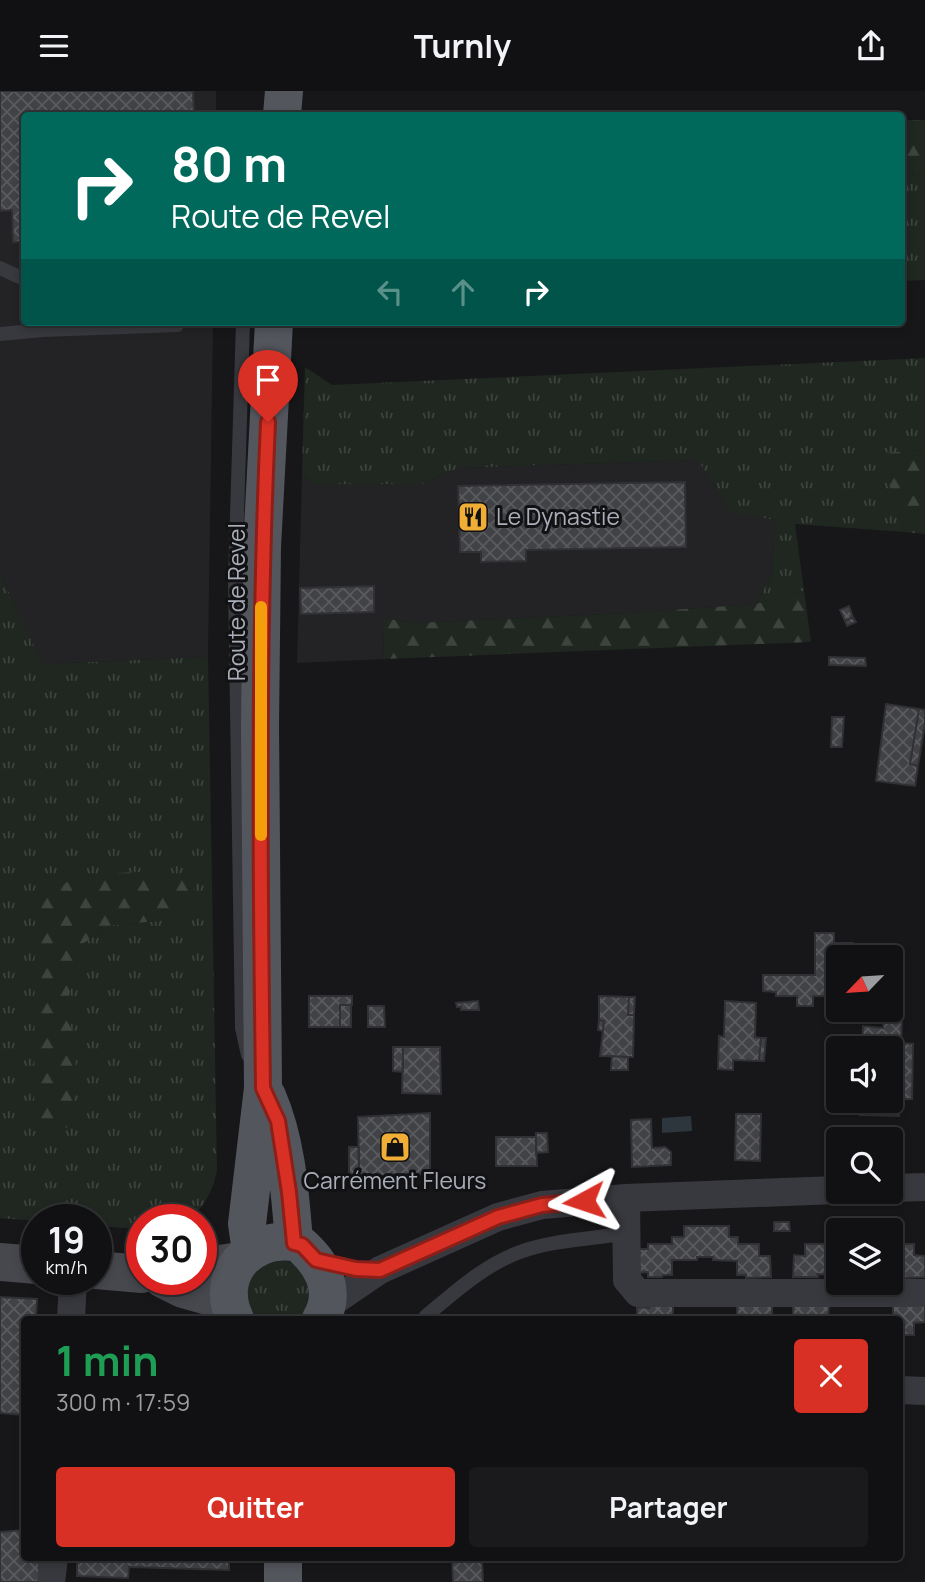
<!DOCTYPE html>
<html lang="fr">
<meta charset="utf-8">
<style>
:root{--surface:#111113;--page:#1a1a1c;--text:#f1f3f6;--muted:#9c9da0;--line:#303133;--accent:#d93025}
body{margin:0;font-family:Manrope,sans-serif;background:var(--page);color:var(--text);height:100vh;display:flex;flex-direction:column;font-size:26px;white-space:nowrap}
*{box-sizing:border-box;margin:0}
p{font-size:23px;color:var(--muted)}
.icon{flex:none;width:38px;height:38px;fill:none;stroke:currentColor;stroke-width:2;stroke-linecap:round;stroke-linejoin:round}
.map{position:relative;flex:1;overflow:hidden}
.side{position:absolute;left:21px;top:1225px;width:882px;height:245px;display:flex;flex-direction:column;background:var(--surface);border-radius:7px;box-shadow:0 4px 10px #0003,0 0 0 2px var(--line)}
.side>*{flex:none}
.banner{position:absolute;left:21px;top:21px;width:884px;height:214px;border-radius:7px;box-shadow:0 4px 10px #0003,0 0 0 2px var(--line);background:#00695c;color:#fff;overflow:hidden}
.needle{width:46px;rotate:245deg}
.controls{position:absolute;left:826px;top:854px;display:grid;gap:14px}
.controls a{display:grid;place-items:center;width:77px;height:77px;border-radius:7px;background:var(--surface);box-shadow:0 4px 10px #0003,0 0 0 2px var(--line);font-size:35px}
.speed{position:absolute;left:21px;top:1113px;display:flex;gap:14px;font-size:35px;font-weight:700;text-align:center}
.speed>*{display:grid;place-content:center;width:91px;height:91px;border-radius:50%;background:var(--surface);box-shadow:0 4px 10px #0003,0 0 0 2px var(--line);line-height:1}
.speed small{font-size:18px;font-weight:400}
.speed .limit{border:10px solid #d22;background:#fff;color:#111}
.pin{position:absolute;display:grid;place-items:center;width:60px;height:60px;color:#fff;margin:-72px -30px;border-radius:50% 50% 50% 0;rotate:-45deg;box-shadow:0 0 7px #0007}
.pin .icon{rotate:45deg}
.me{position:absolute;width:77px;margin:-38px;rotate:265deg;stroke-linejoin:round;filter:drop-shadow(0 0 5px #0008)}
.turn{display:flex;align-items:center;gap:24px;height:147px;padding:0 35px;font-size:32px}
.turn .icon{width:91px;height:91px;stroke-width:2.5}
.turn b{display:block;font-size:49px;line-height:60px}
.lanes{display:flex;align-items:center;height:66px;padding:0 35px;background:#0003;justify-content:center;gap:35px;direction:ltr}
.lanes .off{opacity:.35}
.round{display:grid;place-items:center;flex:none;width:74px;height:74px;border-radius:7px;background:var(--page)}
.summary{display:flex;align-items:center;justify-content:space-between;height:119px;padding:0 35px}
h1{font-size:42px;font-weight:700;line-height:52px;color:#1e9e55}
.action{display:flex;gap:14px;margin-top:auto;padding:14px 35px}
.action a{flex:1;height:80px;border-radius:7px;background:var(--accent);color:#fff;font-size:28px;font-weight:700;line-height:80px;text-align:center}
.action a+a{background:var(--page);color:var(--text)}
header{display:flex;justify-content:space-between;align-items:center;height:91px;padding:0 35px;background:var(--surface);font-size:32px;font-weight:700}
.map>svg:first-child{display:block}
.built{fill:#232326}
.grass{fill:url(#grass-tufts);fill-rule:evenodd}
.forest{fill:url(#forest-firs)}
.water{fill:#2d363d}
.building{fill:url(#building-cross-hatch);stroke:#313135;stroke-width:2}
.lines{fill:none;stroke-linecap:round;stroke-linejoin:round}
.lane{stroke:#38393e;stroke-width:14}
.street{stroke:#38393e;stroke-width:28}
.secondary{stroke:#46484e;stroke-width:38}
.primary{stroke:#54565d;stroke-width:38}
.route-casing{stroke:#8d1f18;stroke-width:18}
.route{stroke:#d93025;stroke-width:12}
.slow{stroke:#f59e0b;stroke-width:12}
.labels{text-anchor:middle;stroke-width:6;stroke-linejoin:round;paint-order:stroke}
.poi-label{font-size:23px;fill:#a9aeb9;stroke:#121214;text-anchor:start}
.street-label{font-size:23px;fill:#a9aeb9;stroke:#121214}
</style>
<header><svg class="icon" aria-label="menu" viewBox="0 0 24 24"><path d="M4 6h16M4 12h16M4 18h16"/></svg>Turnly<svg class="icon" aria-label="share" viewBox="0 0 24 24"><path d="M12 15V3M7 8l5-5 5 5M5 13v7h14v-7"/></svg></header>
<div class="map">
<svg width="925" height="1491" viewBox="0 0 925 1491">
<defs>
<pattern id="grass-tufts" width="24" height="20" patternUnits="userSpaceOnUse" patternTransform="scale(1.75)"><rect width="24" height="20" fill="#1f2720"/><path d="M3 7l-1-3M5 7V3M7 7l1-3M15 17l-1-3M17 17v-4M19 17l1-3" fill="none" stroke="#3d443e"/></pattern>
<pattern id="forest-firs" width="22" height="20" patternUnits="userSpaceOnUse" patternTransform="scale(1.75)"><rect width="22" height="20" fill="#1f2720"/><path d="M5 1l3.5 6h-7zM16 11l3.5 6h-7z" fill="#3d443e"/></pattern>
<pattern id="building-cross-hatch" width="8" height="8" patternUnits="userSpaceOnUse" patternTransform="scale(1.75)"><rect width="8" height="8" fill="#414246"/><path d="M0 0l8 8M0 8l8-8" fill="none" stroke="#5a5b5f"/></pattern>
</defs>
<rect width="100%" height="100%" fill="#171719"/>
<path class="built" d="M0 0H216V24H24V231H213L208 566 42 573 0 483Z
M698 369 730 420 775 429 772 483 756 513 628 522 415 532 383 527 384 568 297 572 302 383 315 393H423L458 377Z"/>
<path class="grass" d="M901 81 925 86V189L901 190Z
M925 267V359L882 362 905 441 795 433 804 500 756 513 772 483 775 429 730 421 698 369 458 377 423 393H315L302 383 305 276 332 294Z
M0 483 43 573 208 566 217 1080C213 1097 205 1119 187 1128 179 1132 153 1129 142 1129V1138L96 1135V1129L37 1130 0 1127ZM36 816 160 830 111 834 81 854 35 1040Z
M283 1169 294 1172 311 1186 309 1228H252L246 1192 261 1174Z"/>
<path class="forest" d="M925 29V86L901 81V30Z
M925 359V443L905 441 881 362Z
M804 500 811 551 384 568 383 527 415 532 628 522 756 513Z
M138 781 193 785 196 814 160 830 111 834 81 854 68 909 77 984 70 1036 34 1040 35 816 76 784Z"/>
<path class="water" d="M691 1025 692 1040 662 1042V1027Z"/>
<path class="building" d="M0 0H193L194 24H24V151H13L12 119 0 120Z
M685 391 686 456 526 459V470L481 471V461H460L458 395Z
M374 495V521L301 523 300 497Z
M849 515 853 526 845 530 840 519Z
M853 526 856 531 847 535 845 530Z
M829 566 865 567 866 575 829 574Z
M886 613 919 618 910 673 918 675 915 695 876 690Z
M919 618 925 619V632L918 675 910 673Z
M832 626H844L842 656H831Z
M815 842H834V852H853V866H838V905H813V915H797V905H776V901L763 900V884H815Z
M309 905H352V914H340V936H309Z
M599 905 629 906 628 924H634L633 966 600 965 604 930 599 929Z
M629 906H635L634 924H628Z
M478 910 479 919H461V916H457L456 912Z
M725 910 756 912 755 946 761 947 759 970 733 969V979L718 978 719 945 724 946Z
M340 914H351V936H340Z
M368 915H384L385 936H368Z
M884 926 902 927 901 952 913 953 912 1008H899V1025L860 1024V1010H891V957H862L863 935 883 937Z
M599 929 604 930 603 940 598 939Z
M761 947H766L764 970H759Z
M393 956H403V981L393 980Z
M403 956H440L441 1003 402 1002Z
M612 965 628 966V979H611Z
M430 1022V1083L359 1087 358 1026Z
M736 1023H761L760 1070 735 1069Z
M651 1028 652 1057 665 1056 671 1061V1074L632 1076 631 1029Z
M536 1042H547L548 1061 536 1062Z
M496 1046H536L537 1075H496Z
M349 1056H359V1087L389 1085 390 1094 359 1096 349 1087Z
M774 1131H789L790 1140H774Z
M684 1135H729V1146H738V1153H759V1165H770L771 1186 746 1187V1184H737V1170L713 1169V1166H697V1169H672V1184H663L662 1186H648V1181L637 1182 638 1158H648V1153H672V1146H684Z
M838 1135 883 1136 882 1139H838V1170H828V1184L817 1183 818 1186H793L794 1164 805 1165V1153H827L828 1147 837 1146Z
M891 1147 893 1148V1153H914V1164L925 1165V1186L902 1187 901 1183H892Z
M0 1206 37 1208 36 1228H24V1324L0 1322Z
M649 1210 673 1213V1228H696H637V1216L649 1217Z
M772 1210V1228H713L737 1227V1213Z
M793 1210 829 1213 828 1228H850H793Z
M925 1210V1231L914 1232V1244H900V1228H868H893V1213Z
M24 1439V1466H39L40 1491H0V1441Z
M77 1466H229V1479L129 1476 128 1487 77 1485Z
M452 1466H482L483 1491H453Z"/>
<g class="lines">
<path class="lane" d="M0 177 24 188
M243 231 235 489 242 937 248 964
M0 243 43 239 177 234 178 231
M426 1225C455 1201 484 1174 520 1161 553 1149 592 1148 627 1142"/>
<path class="street" d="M891 1097 925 1096
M626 1107 627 1189 638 1202H925
M327 1215 380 1179 498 1126 542 1114 626 1107 838 1099
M71 1228 73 1188
M900 1299 925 1300
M51 1491 54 1466"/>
<path class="secondary" d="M0 1171 37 1174
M201 1176 239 1170
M96 1179 142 1183
M163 1188 183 1198 215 1207 229 1216"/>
<path class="primary" d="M282 24 284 0
M267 1005C287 1051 290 1102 294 1151
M251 1160 247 1133 263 997 260 635 262 456 274 231
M235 1228C215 1186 246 1146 293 1151 301 1152 305 1158 310 1163 327 1182 334 1206 321 1228
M283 1491V1466"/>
</g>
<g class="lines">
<g class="route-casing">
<path id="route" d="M268 331C258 553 260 775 263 997L278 1030 289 1101 294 1152 302 1154 316 1169 356 1178 380 1179 498 1126 542 1114 584 1110"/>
</g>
<use href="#route" class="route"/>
<path class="slow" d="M261 744V516"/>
</g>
<defs>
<g id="restaurant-square" transform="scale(1.575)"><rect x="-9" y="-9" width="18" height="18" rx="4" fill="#f1ae37" stroke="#121214"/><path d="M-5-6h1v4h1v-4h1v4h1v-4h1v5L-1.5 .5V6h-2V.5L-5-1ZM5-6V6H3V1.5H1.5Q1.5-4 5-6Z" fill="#111"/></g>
<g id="shop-square" transform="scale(1.575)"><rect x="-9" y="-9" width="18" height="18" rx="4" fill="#f1ae37" stroke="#121214"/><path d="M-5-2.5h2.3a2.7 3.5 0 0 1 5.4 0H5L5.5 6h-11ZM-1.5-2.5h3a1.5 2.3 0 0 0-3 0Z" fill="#111"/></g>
</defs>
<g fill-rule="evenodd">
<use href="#restaurant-square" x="473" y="426"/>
<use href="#shop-square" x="395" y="1056"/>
</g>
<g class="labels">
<g class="poi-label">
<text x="496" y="434">Le Dynastie</text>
<text x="395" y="1098" text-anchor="middle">Carrément Fleurs</text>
</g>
<g class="street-label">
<text transform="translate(237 511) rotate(-90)" y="8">Route de Revel</text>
</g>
</g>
</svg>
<div class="controls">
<a><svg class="needle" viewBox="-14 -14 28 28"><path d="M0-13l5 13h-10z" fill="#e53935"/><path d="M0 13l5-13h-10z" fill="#9c9da0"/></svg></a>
<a><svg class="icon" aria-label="sound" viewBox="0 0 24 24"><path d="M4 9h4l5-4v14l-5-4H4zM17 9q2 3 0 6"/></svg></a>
<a><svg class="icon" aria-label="search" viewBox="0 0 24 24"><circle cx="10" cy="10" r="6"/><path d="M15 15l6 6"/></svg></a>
<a><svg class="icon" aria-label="layers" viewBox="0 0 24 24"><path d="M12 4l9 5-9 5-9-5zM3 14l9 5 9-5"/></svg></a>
</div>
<div class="speed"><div>19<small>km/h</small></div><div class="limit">30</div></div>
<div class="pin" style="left:268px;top:331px;background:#d93025"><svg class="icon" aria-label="arrive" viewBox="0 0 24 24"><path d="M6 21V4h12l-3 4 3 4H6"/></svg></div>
<svg class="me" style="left:584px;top:1110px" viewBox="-20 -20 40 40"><path d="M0-17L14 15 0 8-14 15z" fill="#d93025" stroke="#fff" stroke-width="4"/></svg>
<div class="banner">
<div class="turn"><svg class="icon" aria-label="right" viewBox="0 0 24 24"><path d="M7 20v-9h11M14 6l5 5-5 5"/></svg><div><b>80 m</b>Route de Revel</div></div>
<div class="lanes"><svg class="icon off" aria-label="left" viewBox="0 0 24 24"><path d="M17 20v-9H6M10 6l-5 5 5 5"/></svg><svg class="icon off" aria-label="ahead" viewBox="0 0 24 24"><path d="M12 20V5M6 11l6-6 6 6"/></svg><svg class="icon" aria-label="right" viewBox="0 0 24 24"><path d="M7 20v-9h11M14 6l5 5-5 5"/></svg></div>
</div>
<section class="side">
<div class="summary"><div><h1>1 min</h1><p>300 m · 17:59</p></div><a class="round" style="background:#d93025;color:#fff"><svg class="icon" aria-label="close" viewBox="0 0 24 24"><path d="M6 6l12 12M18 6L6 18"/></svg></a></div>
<div class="action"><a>Quitter</a><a>Partager</a></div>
</section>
</div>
